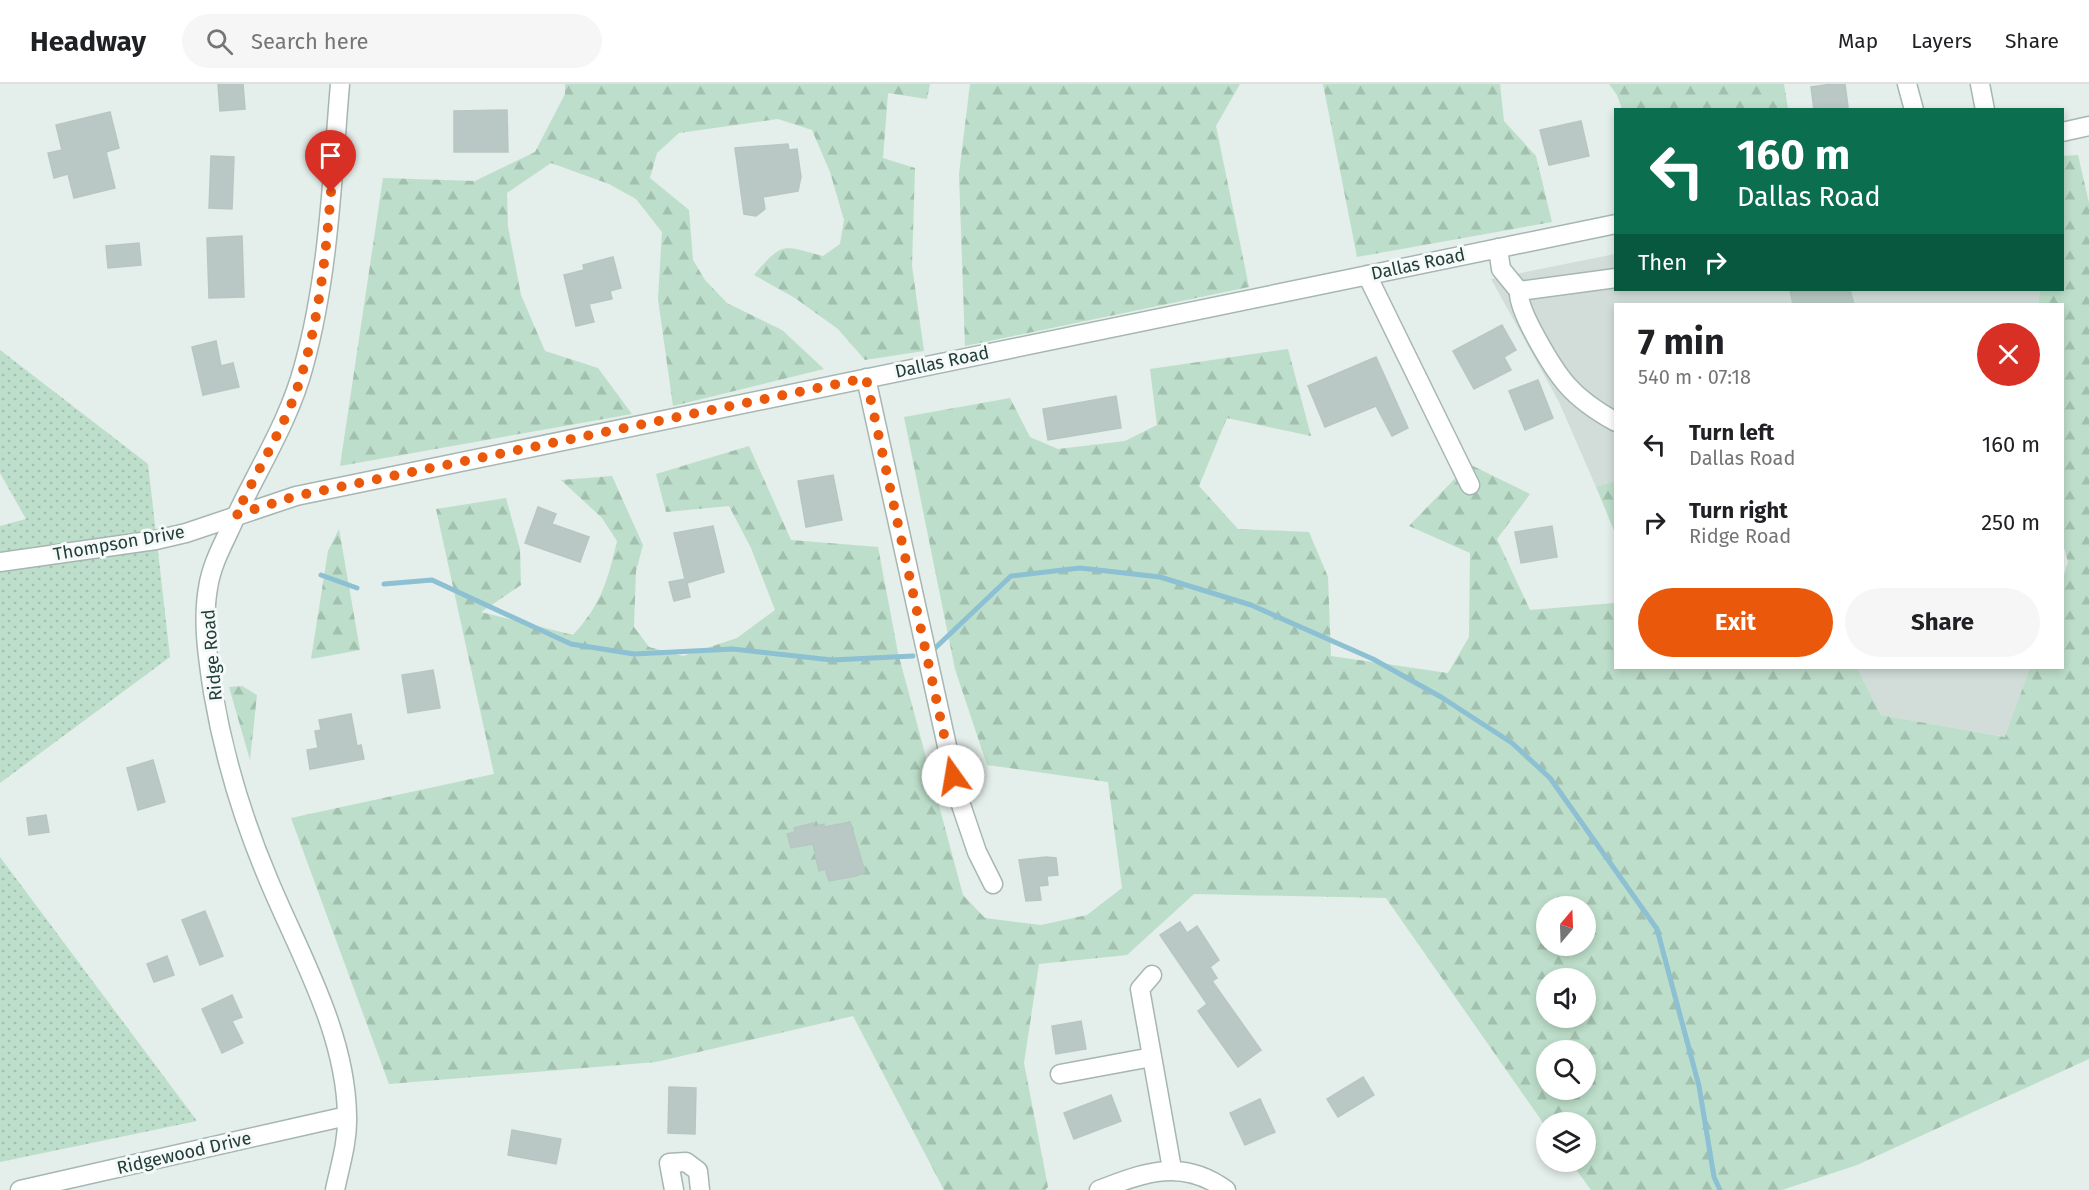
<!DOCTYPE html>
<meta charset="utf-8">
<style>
:root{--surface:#fff;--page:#f6f6f6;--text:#202124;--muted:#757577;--line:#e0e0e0;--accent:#ea580c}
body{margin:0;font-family:"Fira Sans",sans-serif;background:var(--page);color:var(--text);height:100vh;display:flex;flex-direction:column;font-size:22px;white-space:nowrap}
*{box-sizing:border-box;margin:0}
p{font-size:20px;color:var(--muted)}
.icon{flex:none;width:33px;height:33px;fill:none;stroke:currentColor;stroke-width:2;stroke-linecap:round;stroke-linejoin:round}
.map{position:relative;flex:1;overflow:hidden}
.details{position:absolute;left:1614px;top:219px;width:450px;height:366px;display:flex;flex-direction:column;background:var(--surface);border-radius:0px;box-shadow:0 3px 9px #0003}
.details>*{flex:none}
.top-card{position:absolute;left:1614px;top:24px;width:450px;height:183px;border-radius:0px;box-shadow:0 3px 9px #0003;background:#0b6e4f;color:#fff;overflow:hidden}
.needle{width:39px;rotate:19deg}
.tools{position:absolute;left:1536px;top:812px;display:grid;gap:12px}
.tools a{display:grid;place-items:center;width:60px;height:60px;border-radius:50%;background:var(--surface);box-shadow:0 3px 9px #0003;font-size:30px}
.pin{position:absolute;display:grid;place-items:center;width:51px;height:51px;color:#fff;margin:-62px -26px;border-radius:50% 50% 50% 0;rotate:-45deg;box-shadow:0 0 6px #0007}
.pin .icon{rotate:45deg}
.me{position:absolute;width:66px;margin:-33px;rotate:347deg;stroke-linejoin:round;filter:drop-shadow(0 0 4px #0008)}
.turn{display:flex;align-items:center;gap:21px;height:126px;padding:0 24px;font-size:27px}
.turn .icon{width:78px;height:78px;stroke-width:2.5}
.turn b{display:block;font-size:42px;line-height:51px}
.then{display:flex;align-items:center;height:57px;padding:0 24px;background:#0003;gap:12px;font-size:22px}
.round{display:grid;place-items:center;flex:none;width:63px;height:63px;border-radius:32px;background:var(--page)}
.head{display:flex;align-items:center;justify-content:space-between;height:102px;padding:0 24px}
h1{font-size:36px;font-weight:700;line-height:45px}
.action{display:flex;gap:12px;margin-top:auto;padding:12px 24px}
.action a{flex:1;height:69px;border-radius:36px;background:var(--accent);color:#fff;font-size:24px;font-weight:700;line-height:69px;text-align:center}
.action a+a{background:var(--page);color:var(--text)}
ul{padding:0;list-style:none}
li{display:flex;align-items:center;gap:18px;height:78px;padding:0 24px}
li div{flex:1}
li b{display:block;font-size:22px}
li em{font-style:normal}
header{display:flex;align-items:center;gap:36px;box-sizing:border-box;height:84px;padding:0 30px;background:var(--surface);border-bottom:2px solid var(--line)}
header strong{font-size:28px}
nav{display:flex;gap:33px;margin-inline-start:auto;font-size:21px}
.search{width:420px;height:54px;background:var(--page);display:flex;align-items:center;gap:15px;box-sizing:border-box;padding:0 21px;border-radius:33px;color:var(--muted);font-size:22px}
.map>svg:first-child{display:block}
.built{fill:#d2ddda}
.grass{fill:url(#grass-dots)}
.forest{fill:url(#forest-firs);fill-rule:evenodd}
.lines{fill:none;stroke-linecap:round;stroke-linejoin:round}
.stream{stroke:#8cc0d2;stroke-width:5}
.building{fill:#b9c8c4;stroke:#b6c7c2;stroke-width:1.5}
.minor-casing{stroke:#a6b6b2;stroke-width:21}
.minor{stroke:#fff;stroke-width:18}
.route{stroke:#ea580c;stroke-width:10;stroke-dasharray:0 18}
.labels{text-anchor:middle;stroke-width:6;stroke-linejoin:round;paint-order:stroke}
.street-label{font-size:18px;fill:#233f3b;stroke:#f5faf8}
</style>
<header>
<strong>Headway</strong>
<div class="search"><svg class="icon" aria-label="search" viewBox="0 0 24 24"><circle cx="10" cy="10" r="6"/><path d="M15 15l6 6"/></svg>Search here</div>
<nav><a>Map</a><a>Layers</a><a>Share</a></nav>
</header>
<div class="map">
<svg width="2089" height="1106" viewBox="0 0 2089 1106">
<defs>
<pattern id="grass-dots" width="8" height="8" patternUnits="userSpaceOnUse" patternTransform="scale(1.5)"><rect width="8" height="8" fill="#bddeca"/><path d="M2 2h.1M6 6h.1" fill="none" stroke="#a2c0ae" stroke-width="1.8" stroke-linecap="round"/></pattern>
<pattern id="forest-firs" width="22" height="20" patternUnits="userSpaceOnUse" patternTransform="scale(1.5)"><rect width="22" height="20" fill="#bddeca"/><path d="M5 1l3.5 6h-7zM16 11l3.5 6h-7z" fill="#a2c0ae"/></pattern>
</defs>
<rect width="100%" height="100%" fill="#e4eeea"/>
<path class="built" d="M1615 170 1616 206H2040L2038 220H1616L1615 397 1596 403 1559 318 1491 195Z
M1857 584H2030L2006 653 1881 631Z"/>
<path class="grass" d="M0 266 148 380 170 573 0 699V442L26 435 0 389Z
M0 773 197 1037 0 1078Z"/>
<path class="forest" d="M565 0H930L927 15 888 9 883 74 915 84 912 182 924 267 865 276 838 245 795 214 754 191C783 157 782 161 823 172L840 160 844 136 830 88 812 46 778 35 679 49 657 69 650 94 689 126 693 176 705 196 727 219 782 246 824 285 673 322 658 215 662 148 636 115 609 100 551 79 507 109 508 143 521 211 545 267 598 284 632 330 340 382 383 94 475 97 535 68 565 10Z
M970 0H1240L1216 42 1249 203 965 262 959 90Z
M1323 0H1500L1504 37 1536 72 1552 138 1357 173Z
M1609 0H1784L1788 25H1622L1617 11Z
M2078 71 2089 119V975L1857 1081 1782 1106H1591L1570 1077H1586V1038H1546V1043L1386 814 1194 810 1127 871 1039 880 1024 979 1048 1103 1045 1106H944L853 932 656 978 389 1000 291 734 494 690 436 425 506 414 520 465 521 501 481 528 573 551C601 521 608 496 617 457L602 434 561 396 612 392 643 461 636 487 634 543 649 563 683 572 737 554 775 526 751 464 729 422 666 428 656 390 749 362 791 456 878 463 898 569 963 811 985 834 1041 841 1087 831 1122 804 1108 698 987 681 955 585 904 333 1010 314 1030 353 1058 365 1125 357 1157 341 1150 285 1288 265 1311 352 1227 334 1199 402 1238 445 1309 448 1328 493 1331 572 1448 589 1469 553 1470 469 1409 442 1469 380 1530 410 1497 455 1530 526 1615 519 1616 584H1857L1881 631 2005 653 2030 584H2062L2063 494 2068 478 2062 456V220H2038L2040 206H2062L2063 72ZM1546 822H1586V861H1546ZM1546 894H1586V933H1546ZM1546 966H1586V1005H1546Z
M1615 397H1616L1615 449 1596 403Z
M339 445 360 566 311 575 328 467Z
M242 602 257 611 250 676 229 603Z"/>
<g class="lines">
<path class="stream" d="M321 491 357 504
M384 500 432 496 571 560 634 570 733 565 832 576 913 572
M932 567 1011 492 1080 484 1160 493 1251 521 1373 575 1441 613 1512 659 1550 694 1657 845 1699 1002 1714 1093 1720 1106"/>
</g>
<path class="building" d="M218 0H243L245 25 220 27Z
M1832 0H1845L1848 23 1814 26 1811 3Z
M507 26 508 68H454V27Z
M110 28 119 64 106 68 115 104 74 114 68 90 54 94 48 69 62 66 56 41Z
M1581 37 1589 72 1549 81 1540 46Z
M788 60 789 66 797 65 801 93 798 107 763 113 765 125 756 132 744 130 735 64Z
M211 72 234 73 232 125 209 124Z
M242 152 244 213 209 214 207 154Z
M139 159 141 181 108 184 106 162Z
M613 173 621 204 610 207 612 215 589 220 594 238 576 242 564 191 584 186 583 181Z
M1790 206H1850L1854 220H1793Z
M1502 241 1516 266 1504 273 1511 286 1474 305 1453 267Z
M216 257 221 282 233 279 239 303 203 311 192 263Z
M1376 273 1408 344 1392 352 1376 322 1325 343 1308 302Z
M1538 296 1553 334 1525 346 1509 307Z
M1116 312 1121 344 1048 356 1043 325Z
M833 391 842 436 806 443 798 397Z
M538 423 556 430 552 440 589 453 580 478 525 459Z
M713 442 724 488 687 499 690 513 674 517 669 498 685 495 674 449Z
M1552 442 1557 473 1521 479 1515 448Z
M433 586 440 624 408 629 402 591Z
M351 630 357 662 361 661 364 675 310 685 307 666 318 664 315 647 321 646 319 636Z
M153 676 165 718 138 726 127 684Z
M46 731 49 748 29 751 27 734Z
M850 738 865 788 856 792 829 797 825 785 819 787 813 760 791 764 787 750 795 748 794 744 813 739 814 743 824 740V743Z
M1046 773 1056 774 1058 791 1047 792 1048 801 1039 802 1041 816 1026 817 1019 776Z
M205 827 223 872 200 881 182 836Z
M1180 838 1187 849 1197 842 1219 876 1210 883 1217 894 1212 897 1261 966 1238 983 1198 927 1207 920 1160 851Z
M167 872 174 891 154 898 147 880Z
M232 911 242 933 232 937 243 959 222 969 202 925Z
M1081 937 1086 965 1056 970 1052 942Z
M1363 993 1374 1011 1338 1033 1327 1015Z
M669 1003 696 1004 695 1050 668 1049Z
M1111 1011 1121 1037 1074 1055 1064 1029Z
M1260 1015 1275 1048 1245 1061 1230 1029Z
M512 1046 561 1055 556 1080 508 1071Z"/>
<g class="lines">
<g class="minor-casing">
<path id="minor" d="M1907 0 1914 26
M1980 0 1985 26
M2062 48 2089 42
M1498 164 1501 185 1519 207 1616 194
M1367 191 1470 401
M1519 207C1517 226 1553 285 1567 301 1581 317 1598 328 1616 338
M866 294 958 712 977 768 993 800
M0 478 156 456 186 449 296 412 1616 140
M1152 891 1140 905 1172 1085
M1060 990 1152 973
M20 1106 347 1032
M335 1106C340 1082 348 1057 347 1032 346 949 300 871 269 797 243 736 224 673 213 608 208 575 202 538 208 504 211 483 221 464 230 445 254 391 289 339 304 281 329 190 332 94 340 0
M674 1106 669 1079 686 1078 698 1087 700 1106
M1099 1106C1145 1088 1183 1074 1226 1106"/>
</g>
<use href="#minor" class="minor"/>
</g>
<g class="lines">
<path class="route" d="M331 108C325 178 318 250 293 316 277 355 254 393 236 431L296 412 866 294 953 692"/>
</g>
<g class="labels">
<g class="street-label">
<text transform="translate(1418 180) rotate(-12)" y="6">Dallas Road</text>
<text transform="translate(942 278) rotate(-12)" y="6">Dallas Road</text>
<text transform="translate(119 459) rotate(-10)" y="6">Thompson Drive</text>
<text transform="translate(212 571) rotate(-95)" y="6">Ridge Road</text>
<text transform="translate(184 1069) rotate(-13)" y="6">Ridgewood Drive</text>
</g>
</g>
</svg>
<div class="tools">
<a><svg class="needle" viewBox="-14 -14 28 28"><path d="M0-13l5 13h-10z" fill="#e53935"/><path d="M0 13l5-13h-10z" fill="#757577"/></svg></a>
<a><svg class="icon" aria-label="sound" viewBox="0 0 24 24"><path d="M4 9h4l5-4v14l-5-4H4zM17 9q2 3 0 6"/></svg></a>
<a><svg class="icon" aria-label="search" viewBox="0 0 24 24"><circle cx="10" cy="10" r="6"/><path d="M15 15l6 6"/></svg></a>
<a><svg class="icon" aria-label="layers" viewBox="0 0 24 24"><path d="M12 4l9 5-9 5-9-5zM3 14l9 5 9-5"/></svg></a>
</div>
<div class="pin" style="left:331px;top:108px;background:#d93025"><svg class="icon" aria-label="arrive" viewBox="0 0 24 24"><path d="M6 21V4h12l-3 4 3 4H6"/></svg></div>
<svg class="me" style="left:953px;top:692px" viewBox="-20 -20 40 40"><circle r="19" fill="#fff"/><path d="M0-13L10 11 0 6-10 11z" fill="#ea580c"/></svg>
<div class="top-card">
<div class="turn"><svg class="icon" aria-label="left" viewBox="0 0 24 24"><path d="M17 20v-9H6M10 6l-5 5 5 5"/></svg><div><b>160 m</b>Dallas Road</div></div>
<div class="then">Then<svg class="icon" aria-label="right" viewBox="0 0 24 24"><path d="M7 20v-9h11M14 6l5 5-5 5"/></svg></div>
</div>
<section class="details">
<div class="head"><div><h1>7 min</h1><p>540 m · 07:18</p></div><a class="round" style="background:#d93025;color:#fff"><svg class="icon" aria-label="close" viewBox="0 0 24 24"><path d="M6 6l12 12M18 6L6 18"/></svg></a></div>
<ul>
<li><svg class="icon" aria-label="left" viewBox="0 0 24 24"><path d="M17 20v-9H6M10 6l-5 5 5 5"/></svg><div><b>Turn left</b><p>Dallas Road</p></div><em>160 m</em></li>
<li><svg class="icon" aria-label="right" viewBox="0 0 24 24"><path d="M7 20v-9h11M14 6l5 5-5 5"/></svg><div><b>Turn right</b><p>Ridge Road</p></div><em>250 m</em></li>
</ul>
<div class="action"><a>Exit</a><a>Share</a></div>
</section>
</div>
